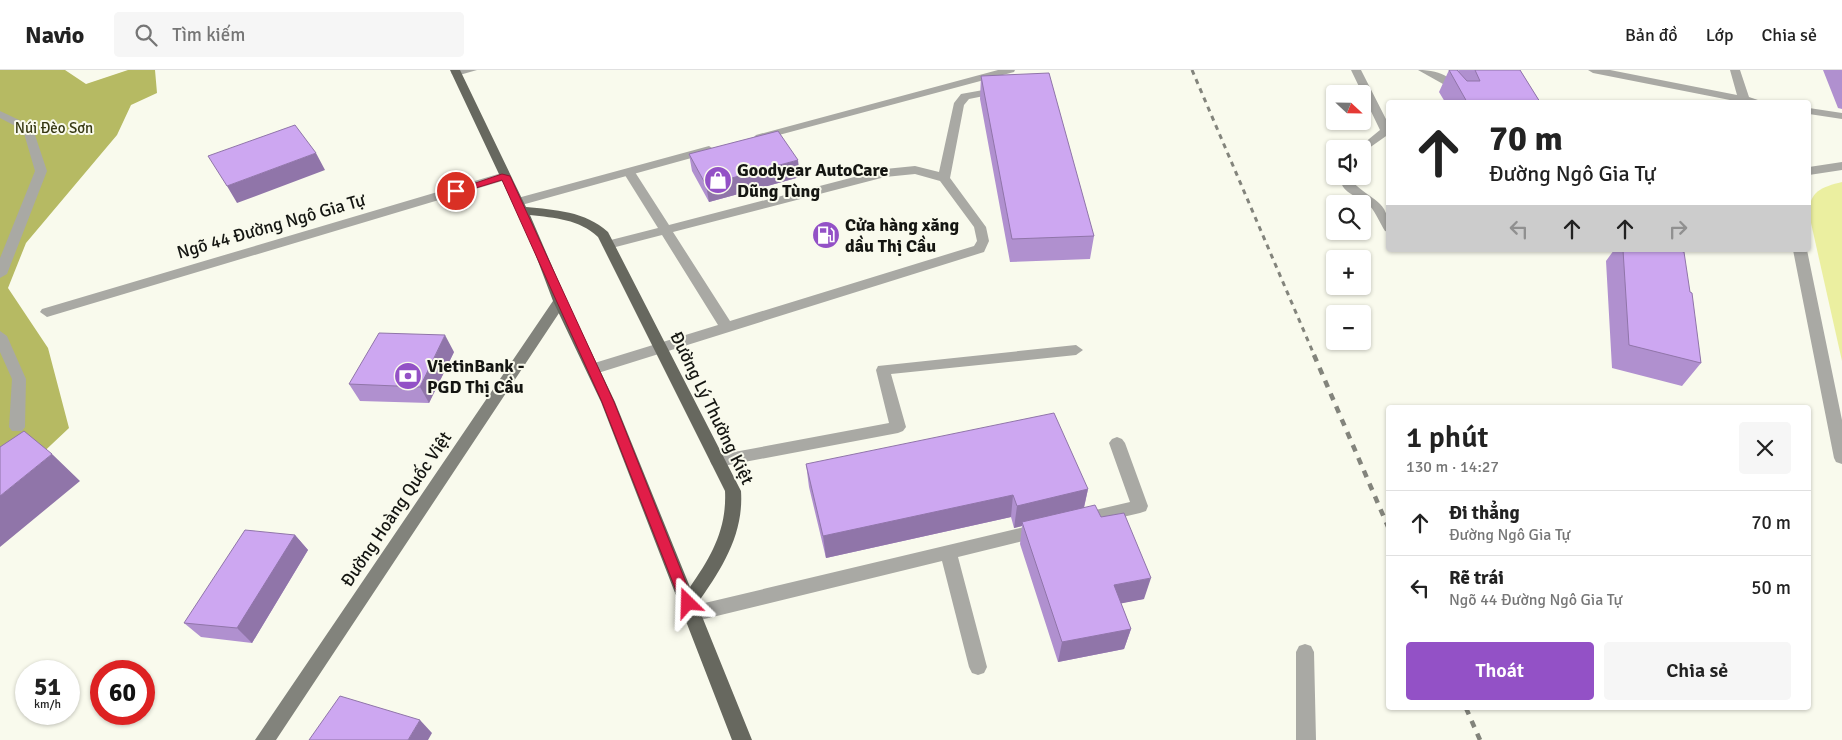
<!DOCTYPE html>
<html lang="vi">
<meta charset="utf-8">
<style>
:root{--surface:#fff;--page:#f6f6f6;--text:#222;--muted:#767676;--line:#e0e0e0;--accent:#9351c6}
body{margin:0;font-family:Signika,sans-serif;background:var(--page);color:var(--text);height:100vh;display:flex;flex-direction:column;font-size:19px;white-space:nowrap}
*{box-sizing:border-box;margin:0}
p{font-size:16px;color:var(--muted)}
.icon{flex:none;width:28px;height:28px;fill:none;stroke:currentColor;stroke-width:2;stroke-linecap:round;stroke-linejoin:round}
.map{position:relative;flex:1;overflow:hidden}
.panel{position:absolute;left:1386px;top:335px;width:425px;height:305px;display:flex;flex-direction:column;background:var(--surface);border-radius:5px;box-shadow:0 1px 4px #0004}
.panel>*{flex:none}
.top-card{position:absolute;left:1386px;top:30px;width:425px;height:152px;border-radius:5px;box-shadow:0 1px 4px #0004;background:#fff;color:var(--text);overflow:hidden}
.needle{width:32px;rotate:112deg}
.controls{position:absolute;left:1326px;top:15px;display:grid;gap:10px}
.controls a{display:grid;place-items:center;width:45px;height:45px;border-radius:5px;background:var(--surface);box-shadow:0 1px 4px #0004;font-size:25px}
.speed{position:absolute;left:15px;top:590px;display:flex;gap:10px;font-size:25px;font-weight:700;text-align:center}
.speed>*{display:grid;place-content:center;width:65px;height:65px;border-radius:50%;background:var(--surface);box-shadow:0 1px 4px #0004;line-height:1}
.speed small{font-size:12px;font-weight:400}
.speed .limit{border:8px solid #d22;background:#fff;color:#111}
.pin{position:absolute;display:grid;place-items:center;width:42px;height:42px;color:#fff;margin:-21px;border:2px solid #fff;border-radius:50%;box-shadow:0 1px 5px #0007}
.me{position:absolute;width:55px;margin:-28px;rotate:338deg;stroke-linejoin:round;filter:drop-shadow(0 0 4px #0008)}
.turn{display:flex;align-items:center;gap:18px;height:105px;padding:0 20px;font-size:22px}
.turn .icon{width:65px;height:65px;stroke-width:2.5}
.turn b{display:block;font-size:35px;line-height:42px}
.lanes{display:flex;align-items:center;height:48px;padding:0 20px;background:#0003;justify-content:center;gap:25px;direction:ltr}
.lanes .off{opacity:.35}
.round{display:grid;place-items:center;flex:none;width:52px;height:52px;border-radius:5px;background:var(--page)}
.summary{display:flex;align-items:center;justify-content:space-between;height:85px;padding:0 20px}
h1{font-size:30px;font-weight:600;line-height:38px}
.cta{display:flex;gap:10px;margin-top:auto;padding:10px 20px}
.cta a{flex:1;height:58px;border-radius:5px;background:var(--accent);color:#fff;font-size:20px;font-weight:600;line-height:58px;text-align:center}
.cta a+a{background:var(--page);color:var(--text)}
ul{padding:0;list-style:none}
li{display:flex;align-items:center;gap:15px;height:65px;padding:0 20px;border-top:1px solid var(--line)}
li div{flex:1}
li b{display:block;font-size:19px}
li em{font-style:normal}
header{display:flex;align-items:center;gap:30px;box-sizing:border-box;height:70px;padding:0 25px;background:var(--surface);border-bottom:1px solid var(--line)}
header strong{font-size:24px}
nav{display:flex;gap:28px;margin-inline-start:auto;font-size:18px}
.search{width:350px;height:45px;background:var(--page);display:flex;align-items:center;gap:12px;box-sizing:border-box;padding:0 18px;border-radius:5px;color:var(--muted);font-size:19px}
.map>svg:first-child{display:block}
.green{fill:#ebefa0}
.forest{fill:#b6ba63}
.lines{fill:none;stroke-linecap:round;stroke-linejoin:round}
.service{fill:#a9a9a4;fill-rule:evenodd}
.minor{fill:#a9a9a4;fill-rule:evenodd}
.secondary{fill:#82837c;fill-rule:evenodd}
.primary{fill:#67685f;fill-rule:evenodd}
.rail-far1{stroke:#83847c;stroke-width:3;stroke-dasharray:5 5;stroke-linecap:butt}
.rail{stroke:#83847c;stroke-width:4.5;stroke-dasharray:7 7;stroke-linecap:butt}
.wall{fill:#b090cf}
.shaded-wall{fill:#9075a9}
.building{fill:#cda7f1;stroke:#9075a9}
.route{fill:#e11d48;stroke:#92132f}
.labels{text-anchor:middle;stroke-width:4;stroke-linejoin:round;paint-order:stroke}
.far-park-label{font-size:15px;fill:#373914;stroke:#f9faed}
.poi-label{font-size:18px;font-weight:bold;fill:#151612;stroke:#f9faed;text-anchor:start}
.street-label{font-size:18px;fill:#151612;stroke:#f9faed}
</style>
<header>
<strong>Navio</strong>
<div class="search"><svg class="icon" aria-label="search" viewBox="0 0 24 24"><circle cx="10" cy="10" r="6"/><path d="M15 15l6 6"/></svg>Tìm kiếm</div>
<nav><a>Bản đồ</a><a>Lớp</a><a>Chia sẻ</a></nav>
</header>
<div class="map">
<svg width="1842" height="670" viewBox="0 0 1842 670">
<rect width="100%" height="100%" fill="#f9faed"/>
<path class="green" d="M1842 112V291L1809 144C1809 121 1822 117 1842 112Z"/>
<path class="forest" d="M0 0H65L86 14 128 0H155L157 23 131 35 117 65 26 173 8 218 48 278 69 358 0 423Z"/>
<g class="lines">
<path class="service" d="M477 0 456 6 451 3 455 0Z
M1351 0H1361L1389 55V64L1362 83V79L1358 78 1380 60Z
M1418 0C1443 0 1456 9 1468 32H1457L1443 14Z
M1588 0H1610L1737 25 1730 0H1740L1749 27 1764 32H1740L1593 3Z
M1000 17 1005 20 1004 22 969 29 964 35 950 108 986 157 989 171 984 182 598 303H588L586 299 588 295 718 255 662 165 608 179 602 175 603 172 658 158 623 102 625 99H633L669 155 885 99 915 96 939 102 954 33 961 24ZM915 104 940 111 974 157 977 171 974 176 730 251 673 162 885 107Z
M1809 38 1842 43V49L1809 44Z
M1842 92V100L1809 105V97Z
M1341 106H1353L1352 111C1371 132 1389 128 1389 162L1385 161C1380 153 1376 143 1370 136 1361 127 1338 123 1341 106Z
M1793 180H1807L1842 350V394L1836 392 1834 388Z
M1076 275 1083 280 1076 285 891 304 906 357 903 361 898 363 718 397 712 395 710 391 712 387 718 385 889 353 876 300 878 296Z
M1117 367 1122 369 1125 373 1148 436 1146 441 1140 443 1080 457 1074 455 1072 450 1074 445 1130 432 1109 373 1112 369Z
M1041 453 1047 455 1049 460 1047 465 958 487 987 597 984 603 978 605 972 603 969 597 942 491 692 552 686 550 683 544 686 538 692 536Z"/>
<path class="minor" d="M998 0H1015L1014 2 764 69H756L754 67 756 65Z
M0 41 32 56 47 101 7 204 0 208V188L35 101 23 60 0 48Z
M709 76 715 80 713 82 518 136 512 132 514 129Z
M505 102 511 106 509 109 47 247 40 242 42 239Z
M0 261 7 266 26 309 25 357 22 361H12L9 357 12 309 0 282Z
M1305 574 1311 576 1314 582 1316 670H1296V582L1299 576Z"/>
<path class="secondary" d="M560 226 567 231 565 234 276 670H255L555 228Z"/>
<path class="primary" d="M450 0H460L526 137C555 140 585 141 608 162L741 421C744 465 721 500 697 534L752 670H732L601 332 553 231 530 170ZM530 145C555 148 579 149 598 167L725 421C727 459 711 487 690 517L615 332 567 231Z"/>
<path class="rail-far1" d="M1192 0 1315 287"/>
<path class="rail" d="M1314 285 1389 459
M1466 638 1480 670"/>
</g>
<path class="wall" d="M1449 0H1457L1459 2 1458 0H1520L1540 32H1445L1439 22Z
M1823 0H1842V39L1838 38Z
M981 6 1094 166 1090 189 1010 192 980 29Z
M689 84 800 107 709 132 692 101Z
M1614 180H1675L1690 222 1701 293 1682 316 1612 298 1606 191Z
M454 282 429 333 360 331 349 314Z
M806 394 1088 419 1084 438 1101 447 1144 529 1121 533 1131 559 1124 579 1058 592 1020 474 1022 456 1014 458 1011 447 826 488 809 417Z
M295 465 308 480 252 573 201 567 184 553Z"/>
<path class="shaded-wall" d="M316 83 325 100 237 133 227 116Z
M798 90 800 107 709 132 706 115Z
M445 265 454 282 429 333 420 317Z
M52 384 80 411 0 477V426Z
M1088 419 1083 441 1022 452V456L1014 458 1017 436Z
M1013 425 1011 447 826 488 823 466Z
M295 465 308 480 252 573 237 558Z
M1151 508 1144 529 1108 536 1114 515Z
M1131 559 1124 579 1058 592 1062 572Z
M420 650 432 663 428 670H408Z"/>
<path class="building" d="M1449 0H1457L1467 11H1480L1475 0H1520L1540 32H1467Z
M1049 3 1094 166 1012 169 981 6Z
M295 55 316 83 227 116 208 86Z
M778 61 798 90 706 115 689 84Z
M1623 180H1675L1684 182 1690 222 1692 223 1701 293 1629 275Z
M379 263 445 265 420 317 349 314Z
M1054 343 1088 419 1017 436 1013 425 823 466 806 394Z
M24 361 52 384 0 426V377Z
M1095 435 1101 447 1124 443 1151 508 1114 515 1131 559 1062 572 1022 452Z
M245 460 295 465 237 558 184 553Z
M340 626 420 650 408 670H309Z"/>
<path class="route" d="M502 104 510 106 614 332 694 533 692 537H683L681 533 602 332 502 110 456 124 452 121Z"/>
<defs>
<g id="shop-disc" transform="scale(1.4375)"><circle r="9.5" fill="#9351c6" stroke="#f9faed"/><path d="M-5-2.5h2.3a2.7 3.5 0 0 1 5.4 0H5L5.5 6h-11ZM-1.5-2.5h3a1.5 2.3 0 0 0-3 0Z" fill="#fff"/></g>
<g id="fuel-disc" transform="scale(1.4375)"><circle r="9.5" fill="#9351c6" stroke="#f9faed"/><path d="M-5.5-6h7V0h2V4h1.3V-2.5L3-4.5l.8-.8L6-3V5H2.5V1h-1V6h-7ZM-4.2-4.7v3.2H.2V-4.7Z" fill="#fff"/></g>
<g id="bank-disc" transform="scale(1.4375)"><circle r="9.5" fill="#9351c6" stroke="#f9faed"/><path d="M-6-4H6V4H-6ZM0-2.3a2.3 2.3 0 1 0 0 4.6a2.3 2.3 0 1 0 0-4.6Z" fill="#fff"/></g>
</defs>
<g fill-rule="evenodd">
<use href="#shop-disc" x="718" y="110"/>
<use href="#fuel-disc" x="826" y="165"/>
<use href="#bank-disc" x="408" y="306"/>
</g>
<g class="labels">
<g class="far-park-label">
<text x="54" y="63">Núi Đèo Sơn</text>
</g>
<g class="poi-label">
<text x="737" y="106">Goodyear AutoCare<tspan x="737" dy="21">Dũng Tùng</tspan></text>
<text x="845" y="161">Cửa hàng xăng<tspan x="845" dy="21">dầu Thị Cầu</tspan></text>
<text x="427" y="302">VietinBank -<tspan x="427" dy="21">PGD Thị Cầu</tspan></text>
</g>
<g class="street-label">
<text transform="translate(271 156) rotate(-16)" y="6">Ngõ 44 Đường Ngô Gia Tự</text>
<text transform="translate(712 338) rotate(64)" y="6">Đường Lý Thường Kiệt</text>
<text transform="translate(396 439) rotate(-56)" y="6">Đường Hoàng Quốc Việt</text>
</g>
</g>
</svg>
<div class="controls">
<a><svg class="needle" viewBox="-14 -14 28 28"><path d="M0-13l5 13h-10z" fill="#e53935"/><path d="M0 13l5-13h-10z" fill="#767676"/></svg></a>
<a><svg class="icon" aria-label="sound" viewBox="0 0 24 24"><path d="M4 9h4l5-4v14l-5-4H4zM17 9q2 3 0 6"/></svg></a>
<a><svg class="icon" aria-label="search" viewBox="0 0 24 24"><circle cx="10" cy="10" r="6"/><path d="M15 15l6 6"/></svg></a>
<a>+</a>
<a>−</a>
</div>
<div class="speed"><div>51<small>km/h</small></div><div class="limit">60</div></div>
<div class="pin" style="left:456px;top:121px;background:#d93025"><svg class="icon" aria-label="arrive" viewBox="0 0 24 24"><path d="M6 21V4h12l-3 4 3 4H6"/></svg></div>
<svg class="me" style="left:688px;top:533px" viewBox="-20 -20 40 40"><path d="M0-17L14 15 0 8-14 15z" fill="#e11d48" stroke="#fff" stroke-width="4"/></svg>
<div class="top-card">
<div class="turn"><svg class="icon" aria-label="ahead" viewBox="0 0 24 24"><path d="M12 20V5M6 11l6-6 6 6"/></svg><div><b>70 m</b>Đường Ngô Gia Tự</div></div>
<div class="lanes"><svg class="icon off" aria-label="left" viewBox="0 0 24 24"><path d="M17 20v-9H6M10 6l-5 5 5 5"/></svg><svg class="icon" aria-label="ahead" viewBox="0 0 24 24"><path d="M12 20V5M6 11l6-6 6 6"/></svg><svg class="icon" aria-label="ahead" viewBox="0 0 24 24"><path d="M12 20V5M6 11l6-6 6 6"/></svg><svg class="icon off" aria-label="right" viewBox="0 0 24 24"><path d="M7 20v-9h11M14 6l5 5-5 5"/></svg></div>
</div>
<section class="panel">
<div class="summary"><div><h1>1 phút</h1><p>130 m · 14:27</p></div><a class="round"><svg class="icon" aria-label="close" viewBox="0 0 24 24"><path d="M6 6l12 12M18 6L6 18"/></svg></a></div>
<ul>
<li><svg class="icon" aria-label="ahead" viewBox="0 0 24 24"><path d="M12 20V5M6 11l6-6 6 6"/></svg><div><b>Đi thẳng</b><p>Đường Ngô Gia Tự</p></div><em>70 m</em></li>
<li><svg class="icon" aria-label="left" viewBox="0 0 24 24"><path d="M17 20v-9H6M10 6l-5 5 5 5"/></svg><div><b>Rẽ trái</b><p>Ngõ 44 Đường Ngô Gia Tự</p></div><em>50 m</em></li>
</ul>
<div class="cta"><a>Thoát</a><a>Chia sẻ</a></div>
</section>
</div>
